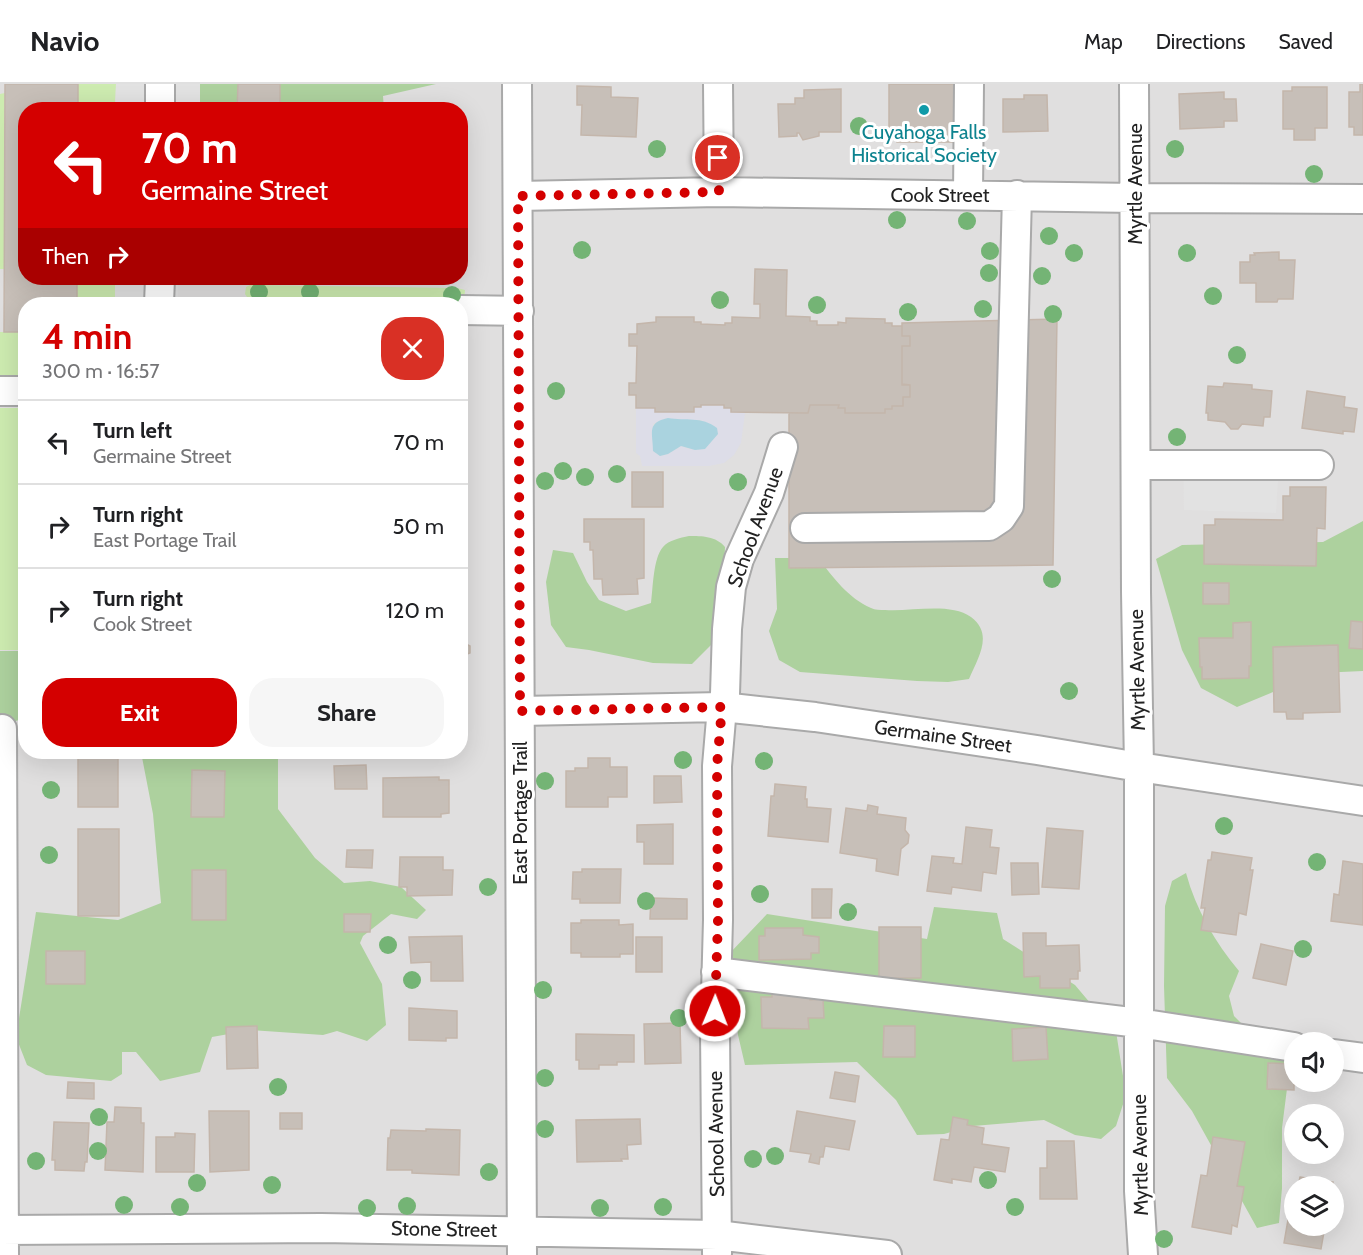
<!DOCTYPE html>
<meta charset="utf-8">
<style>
:root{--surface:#fff;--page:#f6f6f6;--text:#202124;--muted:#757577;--line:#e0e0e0;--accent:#d40000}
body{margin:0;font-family:Cabin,sans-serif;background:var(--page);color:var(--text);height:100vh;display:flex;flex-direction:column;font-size:22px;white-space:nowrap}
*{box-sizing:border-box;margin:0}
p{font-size:20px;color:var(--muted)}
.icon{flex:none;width:33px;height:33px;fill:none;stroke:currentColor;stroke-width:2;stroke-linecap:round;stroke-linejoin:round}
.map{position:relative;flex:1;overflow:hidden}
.side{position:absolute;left:18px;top:213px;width:450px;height:462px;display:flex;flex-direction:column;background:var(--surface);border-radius:24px;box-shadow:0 6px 24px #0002}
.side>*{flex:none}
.banner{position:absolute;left:18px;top:18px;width:450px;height:183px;border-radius:24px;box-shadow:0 6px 24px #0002;background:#d40000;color:#fff;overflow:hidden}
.fabs{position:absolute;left:1284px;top:948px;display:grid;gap:12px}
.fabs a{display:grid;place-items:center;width:60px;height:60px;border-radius:50%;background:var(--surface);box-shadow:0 6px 24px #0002;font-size:30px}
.pin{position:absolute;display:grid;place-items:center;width:51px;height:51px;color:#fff;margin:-26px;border:3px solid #fff;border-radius:50%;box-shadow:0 2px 6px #0007}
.me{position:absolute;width:66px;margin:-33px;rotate:1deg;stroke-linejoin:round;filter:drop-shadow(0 0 4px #0008)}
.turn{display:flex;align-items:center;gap:21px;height:126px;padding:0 24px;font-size:27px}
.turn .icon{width:78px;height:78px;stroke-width:2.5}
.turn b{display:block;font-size:42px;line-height:51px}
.then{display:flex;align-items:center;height:57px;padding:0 24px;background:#0003;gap:12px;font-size:22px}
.round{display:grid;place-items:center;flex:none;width:63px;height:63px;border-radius:24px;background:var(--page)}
.headline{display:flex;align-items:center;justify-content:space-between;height:102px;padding:0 24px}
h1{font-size:36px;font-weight:800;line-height:45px;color:var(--accent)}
.action{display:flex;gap:12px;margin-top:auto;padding:12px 24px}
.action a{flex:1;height:69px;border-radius:24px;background:var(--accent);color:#fff;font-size:24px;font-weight:800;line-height:69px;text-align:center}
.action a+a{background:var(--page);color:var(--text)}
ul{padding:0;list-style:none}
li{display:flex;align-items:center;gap:18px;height:84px;padding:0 24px;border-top:2px solid var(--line)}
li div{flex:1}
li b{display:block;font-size:22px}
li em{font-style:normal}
header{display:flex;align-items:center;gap:36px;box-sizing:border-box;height:84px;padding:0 30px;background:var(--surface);border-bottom:2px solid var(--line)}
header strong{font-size:28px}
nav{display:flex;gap:33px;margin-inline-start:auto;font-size:21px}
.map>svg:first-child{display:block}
.residential{fill:#e0dfdf;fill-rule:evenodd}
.grass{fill:#cdebb0}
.forest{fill:#add19e}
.parking{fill:#e2e2e2}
.plaza{fill:#dddde8;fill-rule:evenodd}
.water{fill:#aad3df}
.building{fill:#c7bfb8;stroke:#c4b6ab;stroke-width:1.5}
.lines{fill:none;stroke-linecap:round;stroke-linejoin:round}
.minor-casing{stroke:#a9a9a9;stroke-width:32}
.minor{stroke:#fff;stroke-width:28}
.tree{fill:#74b475}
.route{stroke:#d40000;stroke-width:10;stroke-dasharray:0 18}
.culture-dot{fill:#0f9aa8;stroke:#fff;stroke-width:2}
.labels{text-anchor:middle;stroke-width:6;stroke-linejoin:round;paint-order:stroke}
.culture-label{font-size:20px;fill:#0d838f;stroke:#fff}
.street-label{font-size:20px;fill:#222;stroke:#fff}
</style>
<header>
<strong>Navio</strong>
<nav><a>Map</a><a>Directions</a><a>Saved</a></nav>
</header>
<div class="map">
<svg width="1363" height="1171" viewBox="0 0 1363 1171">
<rect width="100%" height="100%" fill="#f2efe9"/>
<path class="residential" d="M0 0H1363V1171H0ZM26 26H460V194H26ZM26 220H460V668H26ZM1294 958H1334V998H1294ZM1294 1030H1334V1070H1294ZM1294 1102H1334V1142H1294Z"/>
<path class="grass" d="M78 0H116L115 25 78 26Z
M5 9 4 185H0V10Z
M77 194H115V219L123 220H77Z
M250 201 457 204 465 206 464 219H453L249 216 245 210 246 203Z
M0 248H25V292H0Z
M0 324H25V566H0Z"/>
<path class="forest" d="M193 0H436L383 12 384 26 194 25Z
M1363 437V587L1319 589 1237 623 1201 604 1182 566 1156 475 1182 461 1323 458Z
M689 452C702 452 716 452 725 463L723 516 717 555 692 580 653 579 589 566 566 563 551 541 546 498 553 466 573 469 587 498 599 516 626 527 651 519C653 505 653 474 663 463 669 456 680 454 689 452Z
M775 474H818C833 493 848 514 871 524 875 526 880 526 885 526 910 528 950 518 971 533 994 550 978 574 969 595L948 598 917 597 800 588 779 576 769 547 777 525Z
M0 567H25V634L0 642Z
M141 668H282L278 674V725L315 774 344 799 370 797 401 803 426 826 417 835 391 830 363 852 360 859 382 900 386 941 367 957 337 947 323 951 251 946 212 953 200 988 160 997 136 968H122V990L111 997 46 991 27 981 16 953 36 828 118 836 161 819 153 730Z
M1186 789C1196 826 1215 858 1239 887L1229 912 1234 932 1271 969 1291 973 1282 1044V1104L1279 1139 1257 1144 1192 1027 1167 994 1164 902 1165 822 1172 797Z
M934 823 997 829 1003 855 1075 901 1091 920 1112 922 1126 1011 1116 1042 1101 1055 1075 1051 1044 1036 973 1042 944 1050 917 1051 896 1016 857 978 745 981 738 951 729 870 767 830 927 855Z"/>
<path class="parking" d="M116 0H200V25L115 26Z
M115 194H178V220H115Z
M1183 367 1327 372 1323 396 1278 395 1276 429 1184 426Z"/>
<path class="plaza" d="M701 321H724V324H731V328L745 329 741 359 734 371 724 379 709 382H642L640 372 636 369V324H655V328H694V323H701ZM673 335 680 337 702 336 690 365 681 362 668 370 660 372 653 367V341L654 339Z"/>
<path class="water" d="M668 334C685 337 702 332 717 344L718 350 705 365 695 366 681 362 668 370 660 372 653 367C653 348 646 339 668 334Z"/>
<path class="building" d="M5 0H78V26H26V194H77V220H26V248H4Z
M238 0H280V26H237Z
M889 0H958V53H953V58H897V52H889Z
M1360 0H1363V51H1354V43H1349V8H1360Z
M577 2 611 3V13L638 14 636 53 581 51 582 21H577Z
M1292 3H1327V44H1315V56H1294V45H1283V7H1292Z
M841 5V48H819V52L803 56 799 49H797V52L779 53 778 20H795V14H804V6Z
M1224 8V15H1236L1237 37H1224V43L1180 45 1179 10Z
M1024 11H1047L1048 47 1003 48V15H1024Z
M1279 168V176H1295L1293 215H1278L1277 218H1256V199H1240V178H1250V171H1255L1254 169Z
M755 185 787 186 786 232 810 233V237H817V241H838V238L846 239V234L885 235V239H892V242H902V252H910V262H902V301H910V313H903V322H892V325H885V329H845V324H838L839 321H810L808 329 731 328V324H724V321H701V323H694V328H655V324H636V311H629V299H636L637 262H629V250H637V240L656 238V233H694V238H701V240L725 241V239H732V233L760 234V220H754Z
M1057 235 1053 481 789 484V329H808L810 321H839L838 324H845V329H885V325H892V322H903V313H910V301L902 300V262H910V252H902V239Z
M1224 299 1252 301V305L1272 307 1270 333H1264L1263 342 1242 340 1238 345H1231L1225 338 1208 336V329H1206L1208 302 1223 303Z
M1307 307 1345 313 1344 323 1357 325 1354 348 1343 347V350L1302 344Z
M632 388H663V423H632Z
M1290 403H1326L1325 445 1317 444 1316 482 1204 480V441H1215V435L1283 436V412H1290Z
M584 435H644V494L637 495 638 510 603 511 602 495H594L593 466H590V458H584Z
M1203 499H1229V520H1203Z
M1351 537 1363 538V565L1349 564Z
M460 538H466V560L470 562V569L467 570V578L460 579Z
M1251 538V582H1249V594L1202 595V583H1200L1199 554H1233V539Z
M1338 561 1340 628 1303 629V635H1287L1286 628H1274L1273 563Z
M78 668H118V723H78Z
M588 674H610V683H627V713H608V723H566V687H575V684H588Z
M366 681 367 705H335L334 682Z
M192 686 225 687 224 733H191Z
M654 692H681L682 718 654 719Z
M439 693V696H449V729L441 730V733H383V694Z
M775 700 806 703 805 715H807V723L831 725 828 758 768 752 771 712H774Z
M868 721 878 723 877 730 906 734 905 746 909 751 908 759 901 765 898 791 876 787 877 775 840 769 846 724 867 727Z
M673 740V780H644V758H637V741Z
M966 743 992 746 990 763 999 764 996 790 983 788 981 807 952 803 951 810 927 807 932 772 954 774 953 779 962 780Z
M1047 744 1083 747 1079 805 1042 803Z
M78 745H119V832H78Z
M347 766H373L372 784 346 783Z
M1212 768 1252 774 1250 786H1253L1246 831 1239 829 1236 851 1201 846 1205 824H1201L1208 776H1211Z
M400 773H443V786H453L452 811 407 812V803H399Z
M1343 777 1363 780V841L1331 837 1334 810 1339 811Z
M1011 779H1038L1039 810 1012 811Z
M582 785H621L620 819H580V815H572L573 788H582Z
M192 786H226V836H192Z
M812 805H832L831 834H812Z
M651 814 687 815V835H650Z
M344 830H371L370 848H344Z
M581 836H619V841L633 840V870H620V873H581V869H571V839H581Z
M879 843H921V894H879Z
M765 844H803V851L819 853V869H811V875L759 876V852H765Z
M1023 849H1046V862L1079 861 1080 887H1078V895H1070V904H1040V892L1024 893Z
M462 852 463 897H431V878L411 879 409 853Z
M636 853H662V888H636Z
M1261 860 1293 867 1286 901 1253 894Z
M46 867H85V900H46Z
M809 909 810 916 823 915 824 934H808L809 945 762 944 761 913H772V910Z
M409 924 457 927V954H446V957L409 956Z
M680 939 681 979 645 980 644 940Z
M257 942 258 984 227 985 226 943Z
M884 942H915V973H883Z
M1046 943 1048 975 1013 977 1012 945Z
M576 950 634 951V978H617V981H599V985H579V976H576Z
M1268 979 1294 980V1006L1267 1005Z
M835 988 859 992 855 1018 830 1014Z
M68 998 94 999V1015L67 1014Z
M115 1023 141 1024V1039H144L143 1088 105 1086 107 1038H114Z
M209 1027H249V1086L210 1088Z
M797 1027 855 1037 849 1066 825 1062 823 1073H820L819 1080 809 1078 811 1070 790 1067Z
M280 1029H302V1045H280Z
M953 1033 968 1036 967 1041 984 1044 982 1060 1009 1064 1005 1088 974 1083 971 1098 952 1095V1099L934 1096 941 1055 949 1056Z
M640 1035 641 1060 627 1061 628 1075H621L622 1077 577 1078 576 1036Z
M54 1038 89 1039 87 1078H85L84 1087 55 1086V1076H52Z
M426 1045 460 1046 459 1091 412 1089V1086H387L388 1054H390L391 1046 426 1047Z
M175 1049 195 1050 194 1088H156V1053H175Z
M1213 1053 1245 1058 1237 1102 1244 1103 1237 1143 1232 1141 1231 1150 1192 1143 1201 1091 1207 1092Z
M1047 1057H1074L1077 1115H1040V1084H1047Z
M1300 1093 1333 1098 1332 1102H1298Z
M1294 1128V1142H1325L1321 1165 1284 1159 1289 1130 1294 1131Z"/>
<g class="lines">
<g class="minor-casing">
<path id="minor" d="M517 0 522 1171
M718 0 719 108
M1134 0 1136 508 1139 683V1107L1143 1171
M160 26V0
M968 111 969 0
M518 112 719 108 1136 114 1363 115
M159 220 160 194
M460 226 519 227
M0 307H26
M1136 381H1319
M805 444 989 442 1001 434 1009 422 1017 111
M520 627 722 623 815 633 1037 666 1139 683 1363 717
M2 645 4 1171
M716 888 1139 939 1294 963
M1334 970 1363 974
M0 1146 321 1144 717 1151 887 1171
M717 1169 715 946 718 836 717 682 722 623 725 610 727 545 731 503 739 475 769 409 783 363"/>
</g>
<use href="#minor" class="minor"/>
</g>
<g class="tree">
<circle cx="859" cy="42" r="9"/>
<circle cx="657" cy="65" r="9"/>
<circle cx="1175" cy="65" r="9"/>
<circle cx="1314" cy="90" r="9"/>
<circle cx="897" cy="136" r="9"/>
<circle cx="967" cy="137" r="9"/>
<circle cx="1049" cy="152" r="9"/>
<circle cx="582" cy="166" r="9"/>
<circle cx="990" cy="167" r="9"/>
<circle cx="1074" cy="169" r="9"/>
<circle cx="1187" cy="169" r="9"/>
<circle cx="989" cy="189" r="9"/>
<circle cx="1042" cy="192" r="9"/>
<circle cx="259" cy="208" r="9"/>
<circle cx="310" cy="208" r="9"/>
<circle cx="452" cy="211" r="9"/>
<circle cx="1213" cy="212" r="9"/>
<circle cx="720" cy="216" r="9"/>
<circle cx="817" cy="221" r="9"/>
<circle cx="983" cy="225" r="9"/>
<circle cx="908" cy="228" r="9"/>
<circle cx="1053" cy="230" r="9"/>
<circle cx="1237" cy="271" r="9"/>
<circle cx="556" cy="307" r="9"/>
<circle cx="1177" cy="353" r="9"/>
<circle cx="563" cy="387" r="9"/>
<circle cx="617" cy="390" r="9"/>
<circle cx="585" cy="393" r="9"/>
<circle cx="545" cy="397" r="9"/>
<circle cx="738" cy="398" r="9"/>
<circle cx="1052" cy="495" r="9"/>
<circle cx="1069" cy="607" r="9"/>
<circle cx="683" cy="676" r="9"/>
<circle cx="764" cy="677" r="9"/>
<circle cx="545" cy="697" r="9"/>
<circle cx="51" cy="706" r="9"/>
<circle cx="1224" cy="742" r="9"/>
<circle cx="49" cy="771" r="9"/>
<circle cx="1317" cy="778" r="9"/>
<circle cx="488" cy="803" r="9"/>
<circle cx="760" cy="810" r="9"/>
<circle cx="646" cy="817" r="9"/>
<circle cx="848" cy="828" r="9"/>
<circle cx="388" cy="861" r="9"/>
<circle cx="1303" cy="865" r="9"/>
<circle cx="412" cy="896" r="9"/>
<circle cx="543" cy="906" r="9"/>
<circle cx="679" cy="934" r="9"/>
<circle cx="545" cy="994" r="9"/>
<circle cx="278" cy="1003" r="9"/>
<circle cx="99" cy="1033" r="9"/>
<circle cx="545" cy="1045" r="9"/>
<circle cx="98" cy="1067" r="9"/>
<circle cx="775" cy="1072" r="9"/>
<circle cx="753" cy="1075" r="9"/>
<circle cx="36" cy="1077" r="9"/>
<circle cx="489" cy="1088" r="9"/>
<circle cx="988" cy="1096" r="9"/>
<circle cx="197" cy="1099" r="9"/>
<circle cx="272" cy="1101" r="9"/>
<circle cx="124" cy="1121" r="9"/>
<circle cx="407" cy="1122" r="9"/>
<circle cx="180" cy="1123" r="9"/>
<circle cx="663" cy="1123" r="9"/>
<circle cx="1015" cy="1123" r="9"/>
<circle cx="367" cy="1124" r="9"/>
<circle cx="600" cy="1124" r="9"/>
<circle cx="1164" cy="1155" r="9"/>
</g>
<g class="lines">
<path class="route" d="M715 927 718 836 717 682 722 623 520 627 518 112 719 108 718 74"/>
</g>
<circle class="culture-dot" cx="924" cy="26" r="6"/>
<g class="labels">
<g class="culture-label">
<text x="924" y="55">Cuyahoga Falls<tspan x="924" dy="23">Historical Society</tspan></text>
</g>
<g class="street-label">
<text transform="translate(1135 100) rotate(-90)" y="7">Myrtle Avenue</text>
<text x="940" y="118">Cook Street</text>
<text transform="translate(755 443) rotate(-70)" y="7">School Avenue</text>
<text transform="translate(1137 586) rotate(-91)" y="7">Myrtle Avenue</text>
<text transform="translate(943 652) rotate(8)" y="7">Germaine Street</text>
<text transform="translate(520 729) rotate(-90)" y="7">East Portage Trail</text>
<text transform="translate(716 1050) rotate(-91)" y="7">School Avenue</text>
<text transform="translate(1140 1071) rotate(-91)" y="7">Myrtle Avenue</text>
<text transform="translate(444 1145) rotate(1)" y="7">Stone Street</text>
</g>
</g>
</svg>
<div class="fabs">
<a><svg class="icon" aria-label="sound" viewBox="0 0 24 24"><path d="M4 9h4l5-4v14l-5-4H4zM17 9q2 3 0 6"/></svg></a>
<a><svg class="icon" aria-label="search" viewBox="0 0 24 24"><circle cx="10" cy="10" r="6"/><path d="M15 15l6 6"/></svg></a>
<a><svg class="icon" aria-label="layers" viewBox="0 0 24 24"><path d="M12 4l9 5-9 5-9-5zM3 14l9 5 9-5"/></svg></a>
</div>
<div class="pin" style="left:718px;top:74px;background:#d93025"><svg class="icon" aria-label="arrive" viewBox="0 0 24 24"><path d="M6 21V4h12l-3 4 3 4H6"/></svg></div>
<svg class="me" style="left:715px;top:927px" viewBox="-20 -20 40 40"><circle r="17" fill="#d40000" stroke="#fff" stroke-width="3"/><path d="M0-11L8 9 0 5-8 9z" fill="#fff"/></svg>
<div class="banner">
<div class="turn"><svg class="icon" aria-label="left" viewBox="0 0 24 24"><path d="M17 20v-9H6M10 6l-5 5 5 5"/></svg><div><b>70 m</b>Germaine Street</div></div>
<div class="then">Then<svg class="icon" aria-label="right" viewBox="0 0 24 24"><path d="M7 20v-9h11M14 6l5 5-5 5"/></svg></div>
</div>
<section class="side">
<div class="headline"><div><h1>4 min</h1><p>300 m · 16:57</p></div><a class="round" style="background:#d93025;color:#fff"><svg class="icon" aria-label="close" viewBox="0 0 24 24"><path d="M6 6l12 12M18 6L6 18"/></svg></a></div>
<ul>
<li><svg class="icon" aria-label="left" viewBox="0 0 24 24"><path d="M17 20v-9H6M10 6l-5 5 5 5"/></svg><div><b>Turn left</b><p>Germaine Street</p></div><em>70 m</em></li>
<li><svg class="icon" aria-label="right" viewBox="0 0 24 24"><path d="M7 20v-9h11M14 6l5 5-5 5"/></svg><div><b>Turn right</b><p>East Portage Trail</p></div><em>50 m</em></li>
<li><svg class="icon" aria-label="right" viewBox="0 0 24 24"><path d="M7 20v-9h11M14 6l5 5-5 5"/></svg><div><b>Turn right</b><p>Cook Street</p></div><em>120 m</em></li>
</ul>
<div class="action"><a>Exit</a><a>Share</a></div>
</section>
</div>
